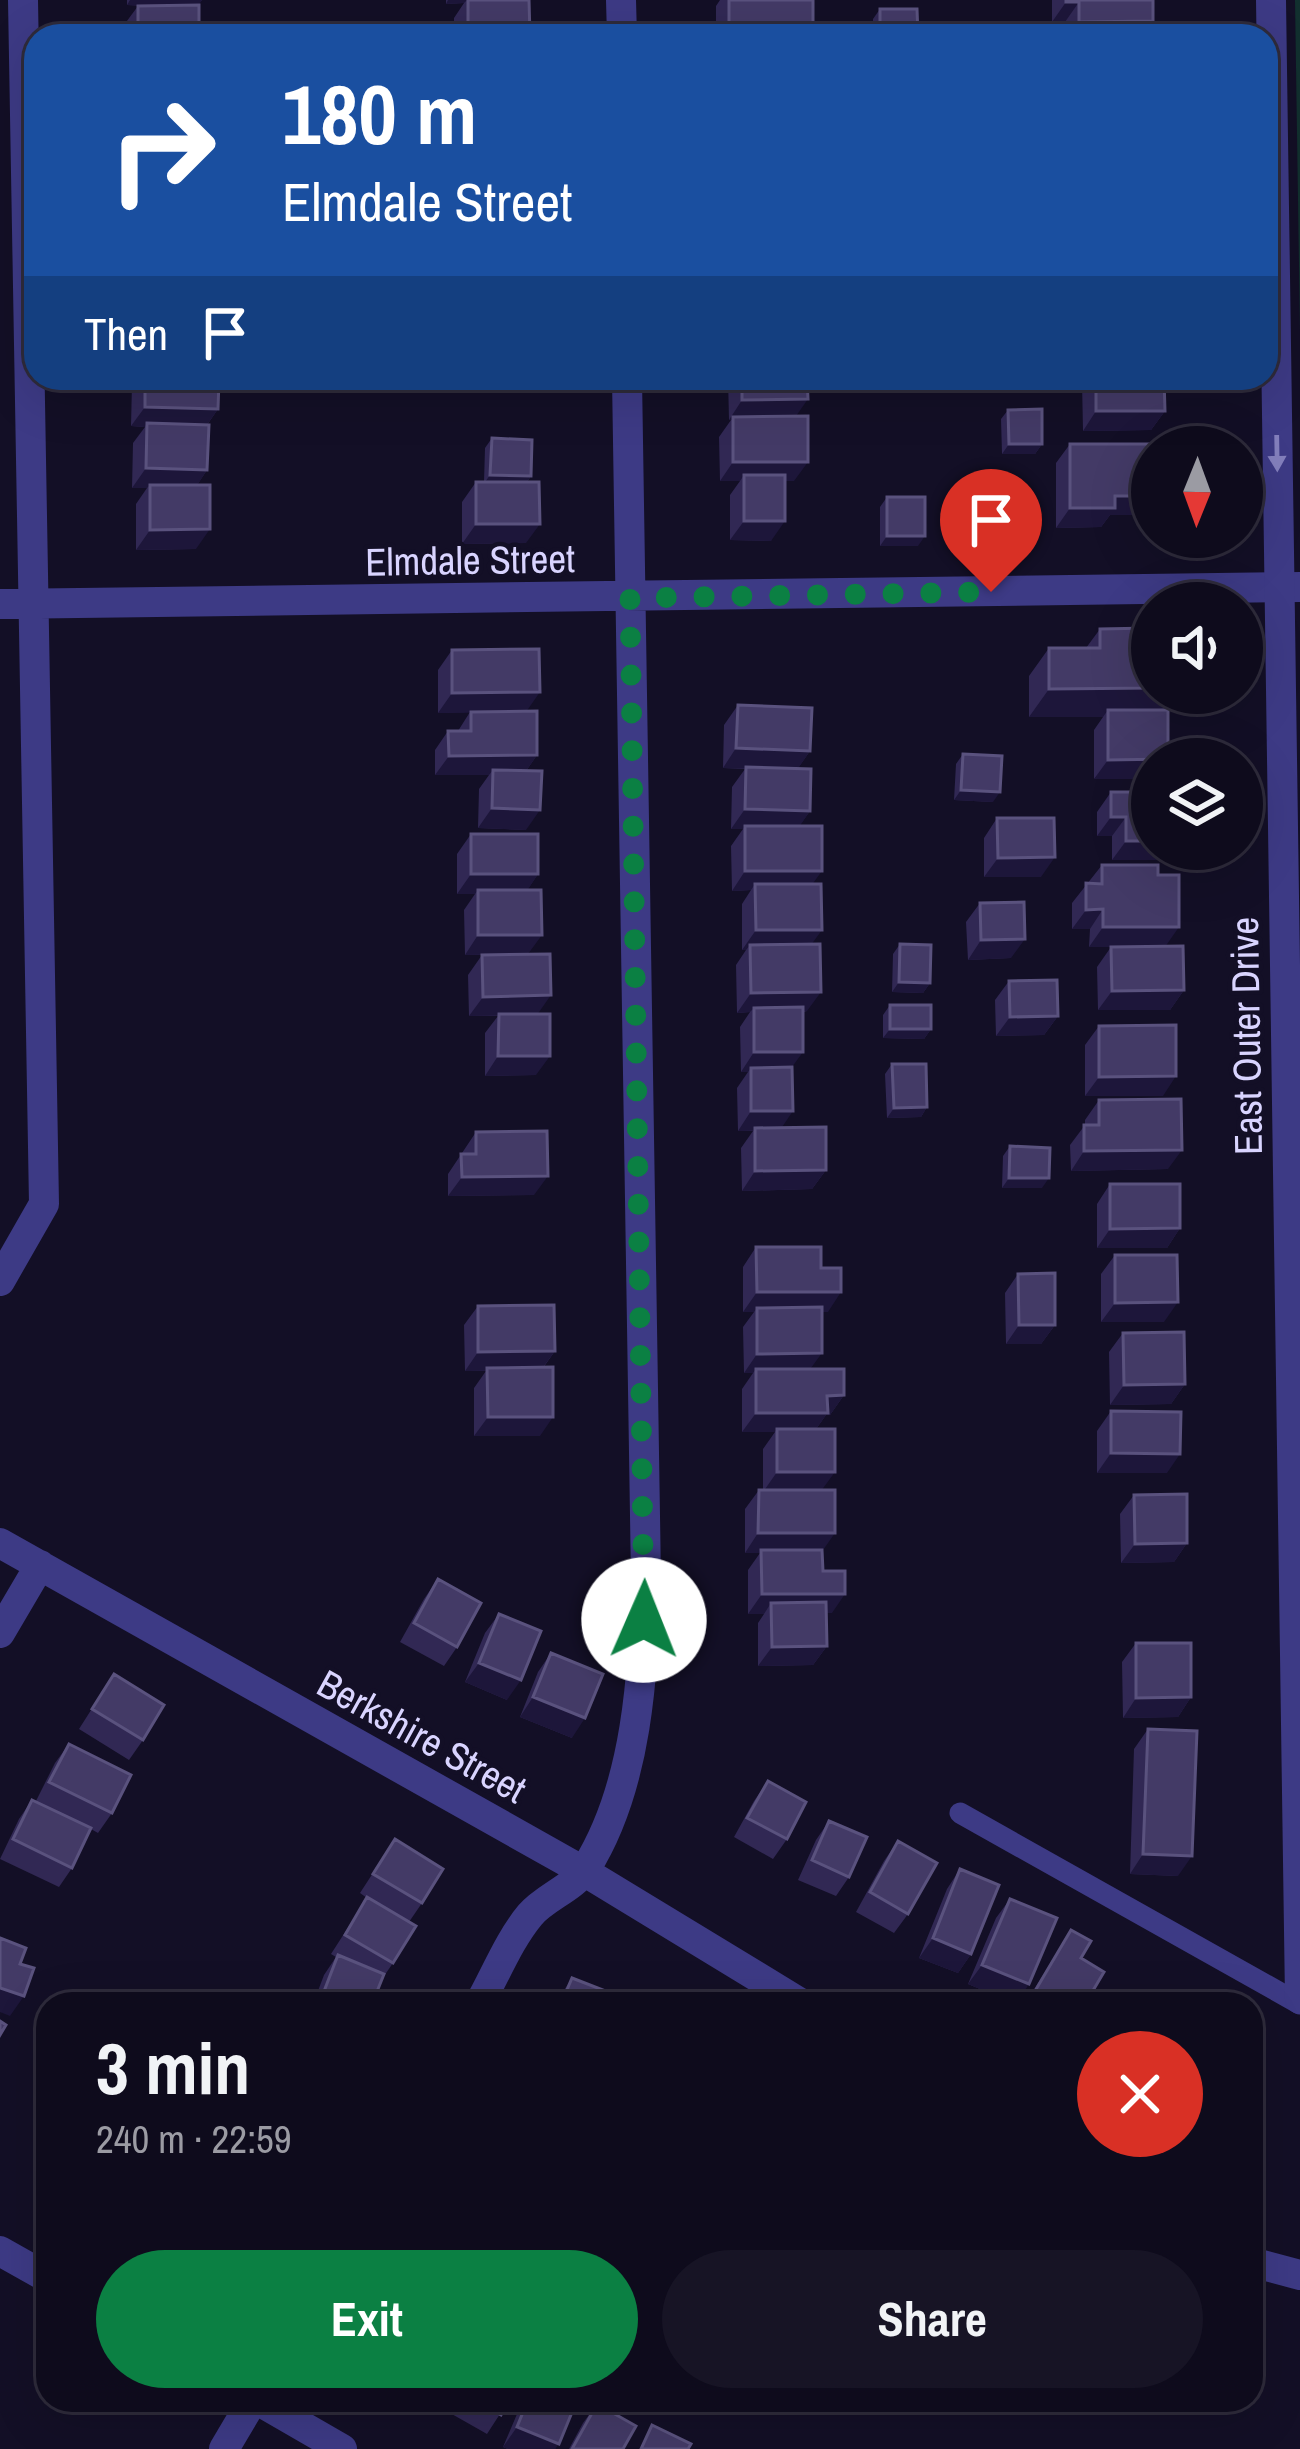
<!DOCTYPE html>
<meta charset="utf-8">
<style>
:root{--surface:#0e0b1c;--page:#171425;--text:#f1f3f6;--muted:#9b9ba3;--line:#2e2b3b;--accent:#0b8043}
body{margin:0;font-family:"Archivo Narrow",sans-serif;background:var(--page);color:var(--text);height:100vh;display:flex;flex-direction:column;font-size:45px;white-space:nowrap}
*{box-sizing:border-box;margin:0}
p{font-size:39px;color:var(--muted)}
.icon{flex:none;width:66px;height:66px;fill:none;stroke:currentColor;stroke-width:2;stroke-linecap:round;stroke-linejoin:round}
.map{position:relative;flex:1;overflow:hidden}
.sheet{position:absolute;left:36px;top:1992px;width:1227px;height:420px;display:flex;flex-direction:column;background:var(--surface);border-radius:36px;box-shadow:0 12px 48px #0002,0 0 0 3px var(--line)}
.sheet>*{flex:none}
.top-card{position:absolute;left:24px;top:24px;width:1254px;height:366px;border-radius:36px;box-shadow:0 12px 48px #0002,0 0 0 3px var(--line);background:#1a4fa0;color:#fff;overflow:hidden}
.needle{width:78px;rotate:181deg}
.tools{position:absolute;left:1131px;top:426px;display:grid;gap:24px}
.tools a{display:grid;place-items:center;width:132px;height:132px;border-radius:50%;background:var(--surface);box-shadow:0 12px 48px #0002,0 0 0 3px var(--line);font-size:60px}
.pin{position:absolute;display:grid;place-items:center;width:102px;height:102px;color:#fff;margin:-123px -51px;border-radius:50% 50% 50% 0;rotate:-45deg;box-shadow:0 0 12px #0007}
.pin .icon{rotate:45deg}
.me{position:absolute;width:132px;margin:-66px;rotate:1deg;stroke-linejoin:round;filter:drop-shadow(0 0 9px #0008)}
.turn{display:flex;align-items:center;gap:42px;height:252px;padding:0 60px;font-size:54px}
.turn .icon{width:156px;height:156px;stroke-width:2.5}
.turn b{display:block;font-size:84px;line-height:102px}
.then{display:flex;align-items:center;height:114px;padding:0 60px;background:#0003;gap:24px;font-size:45px}
.round{display:grid;place-items:center;flex:none;width:126px;height:126px;border-radius:63px;background:var(--page)}
.headline{display:flex;align-items:center;justify-content:space-between;height:204px;padding:0 60px}
h1{font-size:72px;font-weight:800;line-height:90px}
.action{display:flex;gap:24px;margin-top:auto;padding:24px 60px}
.action a{flex:1;height:138px;border-radius:72px;background:var(--accent);color:#fff;font-size:48px;font-weight:800;line-height:138px;text-align:center}
.action a+a{background:var(--page);color:var(--text)}
.map>svg:first-child{display:block}
.grass{fill:#12302f}
.lines{fill:none;stroke-linecap:round;stroke-linejoin:round}
.service{stroke:#3d3a85;stroke-width:21}
.minor{stroke:#3d3a85;stroke-width:30}
.tertiary{stroke:#3d3a85;stroke-width:30}
.wall{fill:#312854}
.shaded-wall{fill:#1d163a}
.building{fill:#433a66;stroke:#5a527e;stroke-width:3}
.oneway{fill:#837fbc}
.route{stroke:#0b8043;stroke-width:21;stroke-dasharray:0 37.8}
.labels{text-anchor:middle;stroke-width:9;stroke-linejoin:round;paint-order:stroke}
.street-label{font-size:39px;fill:#d9d4ff;stroke:#130f26}
</style>
<div class="map">
<svg width="1300" height="2449" viewBox="0 0 1300 2449">
<rect width="100%" height="100%" fill="#130f26"/>
<path class="grass" d="M1295 0H1300V331Z"/>
<g class="lines">
<path class="service" d="M960 1813 1300 2004"/>
<path class="minor" d="M621 0 622 36
M0 604 1300 587
M0 1281 44 1204 23 0
M0 1543 585 1872 802 2004
M0 1633 40 1565
M479 2004C495 1976 509 1940 530 1915 545 1897 574 1888 586 1868 638 1785 643 1674 646 1579L627 378
M0 2251 48 2278
M1251 2262 1300 2275
M257 2400 342 2449
M224 2449 253 2400"/>
<path class="tertiary" d="M1271 0 1300 1999"/>
</g>
<path class="wall" d="M127 0H202L198 5 199 36H124V25L138 6H146L127 5Z
M446 0H529L530 36H454V18L464 3 446 4Z
M720 0H813L810 36H716V6Z
M1052 0H1153L1143 36H1066L1065 22H1052Z
M880 9 918 36H873V19Z
M136 378H199L218 409 207 425V470L197 485 196 549 136 550V504L147 488H132L133 443 145 427 131 426 132 383Z
M728 378H807L796 417 794 481H785L771 541 730 540V495L740 481H720L719 437 731 420H729Z
M1085 378H1164L1165 411 1151 430 1083 431 1082 382Z
M1008 410 1042 444 1035 454H1002L1001 419Z
M492 438 531 476 527 482 526 543 462 544V502L476 482H484L485 448Z
M1070 444 1152 447V515H1110L1101 527 1056 528V463Z
M887 497 918 546H880V507Z
M1100 629 1150 640 1152 693H1176L1165 710 1094 779V730L1103 717H1029V676L1049 648H1086Z
M452 650 526 711 537 755 526 771V830L478 828 479 789 489 775H435V750L448 731H458L470 712 438 713V670Z
M738 705 810 751 798 768 810 811 799 826 812 884 807 1011 803 1012 781 1128 826 1170 812 1189 742 1191 741 1148 753 1131H738L737 1088 748 1072H741L740 1027 750 1012 737 1013 736 965 746 950H742V904L751 890 732 891 731 846 743 829H731L732 787 745 769 723 768 724 725Z
M963 754 993 802 954 800 956 764Z
M1111 792 1152 849H1171L1163 860H1112V836H1097V812Z
M997 818 1041 877H984V838Z
M471 834 538 874 527 890 528 954 538 1014 536 1075 485 1076V1033L498 1016H469L468 975 482 955 523 954 465 955 464 910 475 894H457V854Z
M1102 865 1166 946 1184 990 1170 1010H1098L1097 967 1111 947H1148H1089L1090 929H1072V903Z
M980 903 1011 958 968 960 966 922Z
M900 944 930 983 923 993 892 992 893 954Z
M1009 981 1058 1016 1044 1035 996 1036 995 1000Z
M890 1005 931 1029 924 1039 883 1038V1015Z
M1099 1026 1163 1096H1085V1045Z
M892 1064 927 1107 921 1117 887 1118 885 1074Z
M1099 1100 1168 1169 1071 1171 1070 1145 1085 1125V1120Z
M476 1132 534 1195 448 1196V1174Z
M1010 1146 1042 1188H1002L1003 1156Z
M1110 1184 1180 1228 1167 1248H1097V1204Z
M756 1247 821 1268 828 1312H822L810 1369 844 1395 830 1415H826L816 1429 822 1490 823 1571 832 1613H826L827 1646 813 1665 758 1666V1623L764 1614H748V1570L760 1553H745V1509L759 1490H763V1449L775 1432H742V1389L753 1373H744L743 1327 754 1312H743V1267Z
M1115 1255 1164 1322H1101V1274Z
M1018 1274 1055 1325 1041 1344H1006L1005 1293Z
M478 1306 555 1351 543 1368 540 1436H474V1388L486 1371H465L464 1325Z
M1123 1333 1185 1384 1171 1404 1110 1405 1109 1352Z
M1111 1411 1167 1473H1097V1431Z
M1134 1495 1187 1543 1174 1562 1121 1563 1120 1514Z
M438 1579 457 1647 444 1666 400 1642 424 1599Z
M499 1614 507 1700 465 1682 485 1633Z
M1136 1643 1191 1697 1178 1717 1123 1718 1122 1662Z
M551 1653 572 1738 520 1717 538 1672Z
M114 1674 143 1740 129 1760 79 1729Z
M1148 1729 1178 1876 1130 1874 1134 1749Z
M69 1744 112 1813 98 1833 91 1829 72 1868 59 1887 0 1859 19 1819 32 1800 36 1801 55 1763Z
M768 1781 787 1839 773 1859 734 1837 754 1801Z
M829 1821 849 1877 836 1896 798 1880 816 1840Z
M395 1839 422 1903 409 1922 393 1963 382 1979 372 2004H313L324 1975 336 1957 331 1954 367 1898 360 1893Z
M898 1841 908 1914 894 1933 856 1912 884 1861Z
M960 1869 971 1954 958 1973 919 1958 947 1889Z
M1010 1899 1016 2004 968 1984 996 1918Z
M1071 1930 1081 1958 1085 2004H1025Z
M572 1978 607 2004H555Z
M48 2092V2113L40 2109Z
M457 2400H509L487 2434 450 2413Z
M523 2400H577L555 2449H508L503 2447Z
M597 2404 623 2449H569L583 2423Z"/>
<path class="shaded-wall" d="M130 0H202L197 7 127 5Z
M448 0H467L464 3 446 4Z
M1066 2H1079L1065 22H1052Z
M1153 21 1143 36H1069L1079 22Z
M729 31H813L810 36H726Z
M808 399 794 419 729 420 742 400Z
M145 407 218 409 204 429 147 423 145 427 131 426Z
M1096 411H1165L1151 430 1083 431Z
M1009 444H1042L1035 454H1002Z
M733 462H808L794 481H744V475L740 481H720Z
M146 468 207 470 194 490 150 485 147 488H132Z
M490 475 531 476 524 486 483 485Z
M1115 496H1152V515H1110L1101 527 1056 528 1070 508Z
M744 521H785L771 541 730 540Z
M476 524H540L526 543 462 544Z
M210 529 196 549 136 550 150 530Z
M887 536H925L918 546H880Z
M1152 688V693H1176L1160 716 1108 710 1103 717H1029L1049 689Z
M540 692 526 712 438 713 452 693Z
M736 748 810 751 797 770 723 768Z
M537 755 524 774 493 770 489 775H435L449 756Z
M1108 760H1152V779H1094Z
M961 790 1000 792 993 802 954 800Z
M492 808 540 810 526 830 478 828Z
M745 809 810 811 797 830 745 826 743 829H731Z
M1111 817H1126L1112 836H1097Z
M1126 841H1152V849H1171L1163 860H1112Z
M1055 857 1041 877H984L998 858Z
M745 871H822L808 890 755 884 751 890 732 891Z
M471 874H538L525 894 478 890 475 894H457Z
M1103 909 1090 929H1072L1086 910Z
M1103 927H1179L1165 947H1089Z
M756 930H822L808 949 750 945 746 950H742Z
M478 935H542L528 954 465 955Z
M1025 939 1011 958 968 960 981 940Z
M899 982 930 983 923 993 892 992Z
M1184 990 1170 1010H1098L1112 991Z
M821 992 807 1011 754 1012V1008L750 1012 737 1013 751 993Z
M551 995 537 1015 469 1016 483 997Z
M1058 1016 1044 1035 996 1036 1010 1017Z
M890 1029H931L924 1039 883 1038Z
M754 1052H803L789 1071 751 1068 748 1072H741Z
M498 1056H550L536 1075 485 1076Z
M1176 1076 1163 1096H1085L1099 1077Z
M927 1107 921 1117 887 1118 894 1108Z
M751 1111H793L780 1130 738 1131Z
M1182 1150 1168 1169 1071 1171 1084 1151Z
M826 1170 812 1189 742 1191 755 1171Z
M548 1176 534 1195 448 1196 462 1177Z
M1009 1178H1049L1042 1188H1002Z
M1180 1228 1167 1248H1097L1110 1229Z
M757 1292H841L828 1312H757V1308L754 1312H743Z
M1178 1302 1164 1322H1101L1115 1303Z
M1019 1325H1055L1041 1344H1006Z
M555 1351 541 1370 465 1371 478 1352Z
M822 1353 808 1372 756 1369 753 1373H744L757 1354Z
M1185 1384 1171 1404 1110 1405 1124 1385Z
M844 1395 830 1415H826L814 1432 777 1429 775 1432H742L756 1413 827 1396Z
M488 1417H553L540 1436H474Z
M1111 1453 1180 1454 1167 1473H1097Z
M777 1472H835L821 1491 763 1492Z
M758 1533H835L821 1553H745Z
M1187 1543 1174 1562 1121 1563 1135 1544Z
M762 1594H845L832 1613 771 1614V1603L764 1614H748Z
M827 1646 813 1665 758 1666 772 1647Z
M479 1663 521 1680 507 1700 465 1682Z
M533 1697 585 1718 572 1738 520 1717Z
M1191 1697 1178 1717 1123 1718 1136 1698Z
M1143 1854 1192 1856 1178 1876 1130 1874Z
M933 1938 971 1954 958 1973 919 1958Z
M982 1965 1029 1984 1016 2004 968 1984Z
M0 1988 24 1996 10 2016 0 2012Z
M323 1994 348 2004H316Z
M1096 2400H1139L1129 2414Z
M517 2427 559 2444 555 2449H508L503 2447Z"/>
<path class="building" d="M468 0H529L530 36H468Z
M729 0H813V31H729Z
M1066 0H1153V21L1079 22V2H1066Z
M199 5V36H138V6Z
M880 9H917L918 36H880Z
M145 378 219 380 218 409 145 407Z
M742 378H807L808 399 742 400Z
M1096 378H1164L1165 411H1096Z
M1042 409V444H1009L1008 410Z
M808 416V462H733V417Z
M147 423 209 425 207 470 146 468Z
M492 438 532 440 531 476 490 475Z
M1070 444H1171V447H1152V496H1115V508H1070Z
M744 475H785V521H744Z
M476 482H539L540 524H476Z
M150 485H210V529L150 530Z
M887 497H925V536H887Z
M1150 628 1152 688 1049 689V648H1100V629Z
M539 649 540 692 452 693V650Z
M738 705 812 708 810 751 736 748Z
M1108 710H1168V759L1108 760Z
M537 711V755L449 756 448 731H471V712Z
M963 754 1002 756 1000 792 961 790Z
M746 767 811 769 810 811 745 809Z
M493 770 542 771 540 810 492 808Z
M1111 792H1152V841H1126V817H1111Z
M997 818H1054L1055 857 998 858Z
M745 826H822V871H745Z
M471 834H538V874H471Z
M1102 865H1158V875H1179V927H1103V909L1086 910V883L1102 884Z
M755 884H821L822 930H756Z
M478 890H541L542 935H478Z
M1024 902 1025 939 981 940 980 903Z
M820 944 821 992 751 993 750 945Z
M900 944 931 945 930 983 899 982Z
M1183 946 1184 990 1112 991 1111 947Z
M550 954 551 995 483 997 482 955Z
M1057 980 1058 1016 1010 1017 1009 981Z
M890 1005H931V1029H890Z
M803 1007V1052H754V1008Z
M499 1014H550V1056H498Z
M1176 1025V1076L1099 1077V1026Z
M892 1064H926L927 1107 894 1108Z
M792 1067 793 1111H751V1068Z
M1181 1099 1182 1150 1084 1151V1125H1099V1100Z
M826 1127V1170L755 1171V1128Z
M547 1131 548 1176 462 1177 461 1154H476V1132Z
M1010 1146 1050 1148 1049 1178H1009Z
M1110 1184H1180V1228L1110 1229Z
M756 1247H821V1268H841V1292H757Z
M1115 1255H1177L1178 1302 1115 1303Z
M1055 1273V1325H1019L1018 1274Z
M554 1305 555 1351 478 1352V1306Z
M822 1307V1353L757 1354V1308Z
M1184 1332 1185 1384 1124 1385 1123 1333Z
M553 1367V1417H488L487 1368Z
M756 1369H844V1395L827 1396 828 1413H756Z
M1111 1411 1181 1412 1180 1454 1111 1453Z
M777 1429H835V1472H777Z
M759 1490H835V1533H758Z
M1187 1494V1543L1135 1544 1134 1495Z
M761 1550H822L823 1571H845V1594H762Z
M438 1579 481 1603 457 1647 414 1623Z
M826 1602 827 1646 772 1647 771 1603Z
M499 1614 541 1631 521 1680 479 1663Z
M1136 1643H1191V1697L1136 1698Z
M551 1653 603 1674 585 1718 533 1697Z
M114 1674 164 1705 143 1740 92 1709Z
M1148 1729 1197 1731 1192 1856 1143 1854Z
M69 1744 131 1775 112 1813 49 1782Z
M768 1781 806 1802 787 1839 747 1818Z
M32 1800 91 1828 72 1868 13 1839Z
M829 1821 867 1837 849 1877 812 1860Z
M395 1839 443 1869 422 1903 373 1874Z
M898 1841 937 1863 908 1914 870 1892Z
M960 1869 999 1885 971 1954 933 1938Z
M367 1897 416 1926 393 1963 345 1935Z
M1010 1899 1057 1918 1029 1984 982 1965Z
M1071 1930 1091 1941 1081 1958 1104 1972 1085 2004H1056L1035 1991Z
M0 1938 26 1948 20 1964 34 1968 24 1996 0 1988Z
M338 1955 384 1974 372 2004H348L323 1994Z
M572 1978 611 1993 607 2004H561Z
M0 2021 6 2025 0 2035Z
M475 2400H509L501 2415Z
M528 2400H577L559 2444 517 2427Z
M597 2404 636 2426 623 2449H572Z
M652 2425 691 2444 688 2449H641Z"/>
<defs><path id="oneway-solid" d="M-6-.8H1V-3.2L6.5 0L1 3.2V.8H-6Z" transform="scale(3)"/></defs>
<use class="oneway" href="#oneway-solid" transform="translate(1277 453) rotate(89)"/>
<g class="lines">
<path class="route" d="M644 1620 630 598 991 592"/>
</g>
<g class="labels">
<g class="street-label">
<text transform="translate(470 560) rotate(-1)" y="14">Elmdale Street</text>
<text transform="translate(1246 1036) rotate(-91)" y="14">East Outer Drive</text>
<text transform="translate(422 1736) rotate(29)" y="14">Berkshire Street</text>
</g>
</g>
</svg>
<div class="tools">
<a><svg class="needle" viewBox="-14 -14 28 28"><path d="M0-13l5 13h-10z" fill="#e53935"/><path d="M0 13l5-13h-10z" fill="#9b9ba3"/></svg></a>
<a><svg class="icon" aria-label="sound" viewBox="0 0 24 24"><path d="M4 9h4l5-4v14l-5-4H4zM17 9q2 3 0 6"/></svg></a>
<a><svg class="icon" aria-label="layers" viewBox="0 0 24 24"><path d="M12 4l9 5-9 5-9-5zM3 14l9 5 9-5"/></svg></a>
</div>
<div class="pin" style="left:991px;top:592px;background:#d93025"><svg class="icon" aria-label="arrive" viewBox="0 0 24 24"><path d="M6 21V4h12l-3 4 3 4H6"/></svg></div>
<svg class="me" style="left:644px;top:1620px" viewBox="-20 -20 40 40"><circle r="19" fill="#fff"/><path d="M0-13L10 11 0 6-10 11z" fill="#0b8043"/></svg>
<div class="top-card">
<div class="turn"><svg class="icon" aria-label="right" viewBox="0 0 24 24"><path d="M7 20v-9h11M14 6l5 5-5 5"/></svg><div><b>180 m</b>Elmdale Street</div></div>
<div class="then">Then<svg class="icon" aria-label="arrive" viewBox="0 0 24 24"><path d="M6 21V4h12l-3 4 3 4H6"/></svg></div>
</div>
<section class="sheet">
<div class="headline"><div><h1>3 min</h1><p>240 m · 22:59</p></div><a class="round" style="background:#d93025;color:#fff"><svg class="icon" aria-label="close" viewBox="0 0 24 24"><path d="M6 6l12 12M18 6L6 18"/></svg></a></div>
<div class="action"><a>Exit</a><a>Share</a></div>
</section>
</div>
